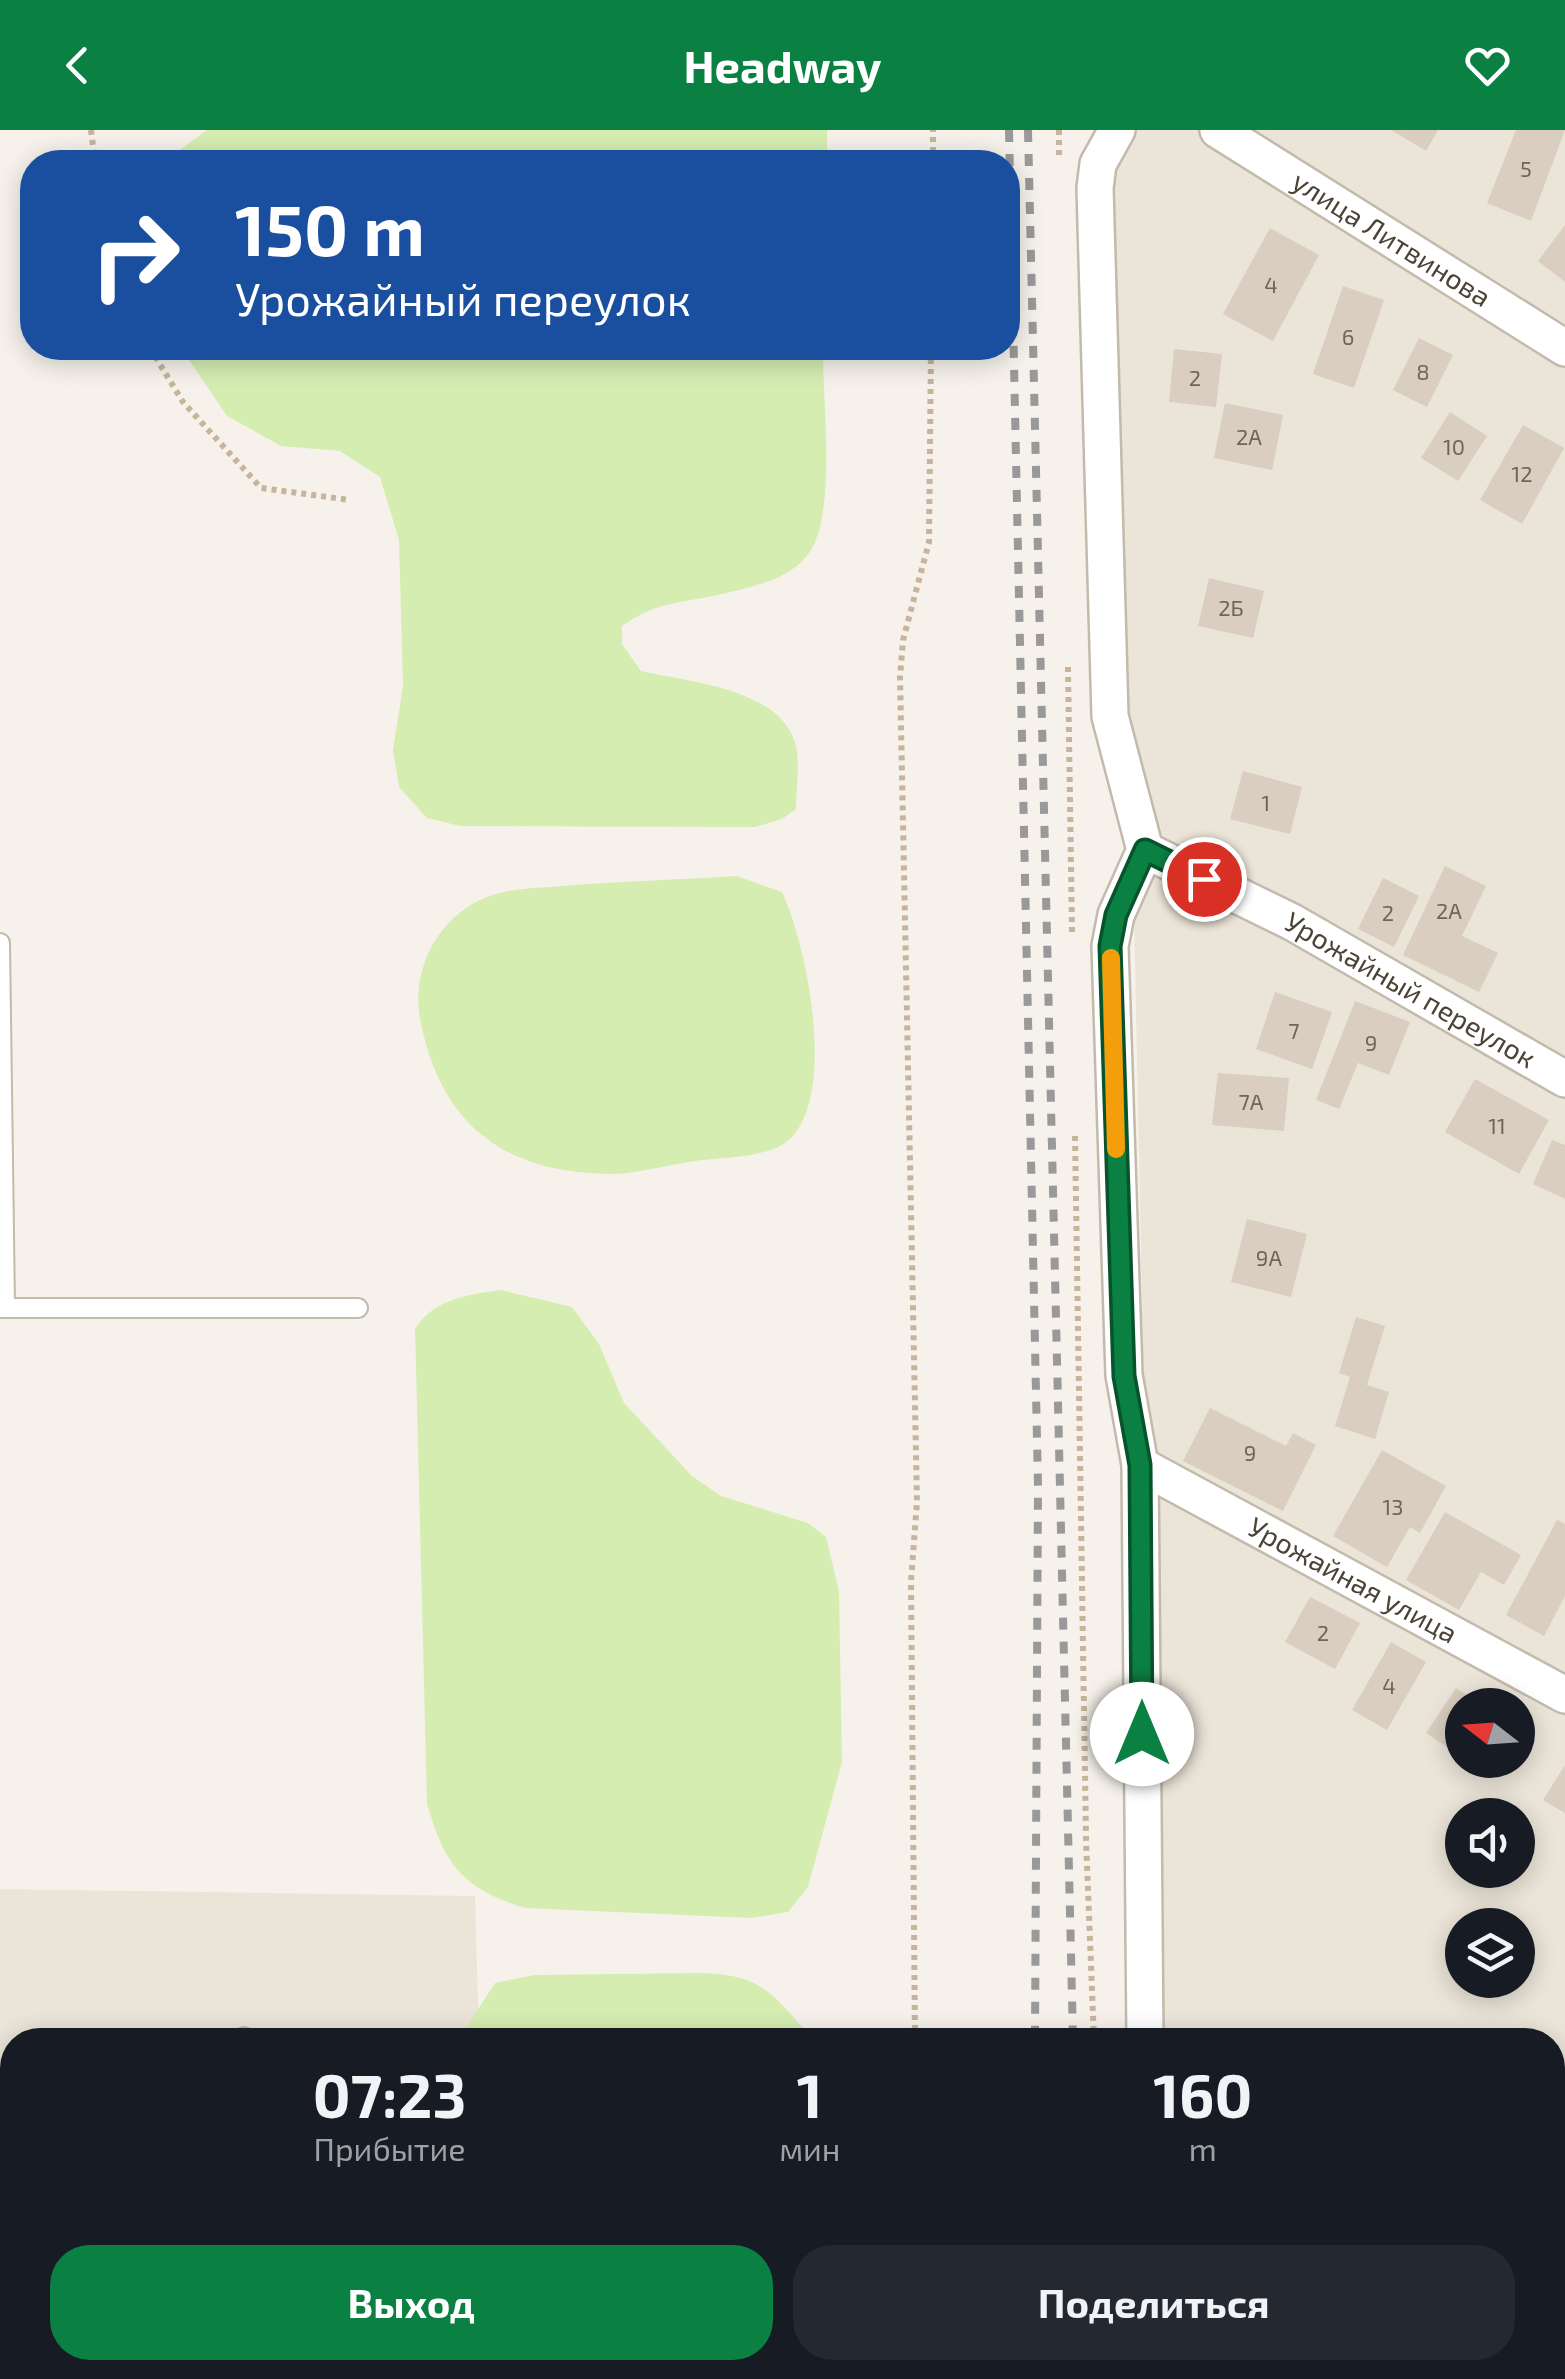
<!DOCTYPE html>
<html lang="ru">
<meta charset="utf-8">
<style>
:root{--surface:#171b24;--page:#242831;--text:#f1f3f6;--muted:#9ea1a6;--accent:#0b8043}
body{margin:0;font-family:"Exo 2",sans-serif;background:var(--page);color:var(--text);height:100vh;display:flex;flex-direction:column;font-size:38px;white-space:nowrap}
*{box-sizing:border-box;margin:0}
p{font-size:32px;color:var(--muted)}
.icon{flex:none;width:55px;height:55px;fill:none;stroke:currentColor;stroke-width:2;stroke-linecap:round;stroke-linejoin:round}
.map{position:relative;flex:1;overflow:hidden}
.drawer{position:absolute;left:0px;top:1898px;width:1565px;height:352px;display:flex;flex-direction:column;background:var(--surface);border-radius:40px 40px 0 0;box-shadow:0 5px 25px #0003}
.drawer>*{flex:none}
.banner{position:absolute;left:20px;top:20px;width:1000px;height:210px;border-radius:40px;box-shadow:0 5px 25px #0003;background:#1a4fa0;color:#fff;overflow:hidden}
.needle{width:65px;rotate:287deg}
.fabs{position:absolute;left:1445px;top:1558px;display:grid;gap:20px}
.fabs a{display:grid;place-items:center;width:90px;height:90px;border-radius:50%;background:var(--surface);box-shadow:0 5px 25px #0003;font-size:50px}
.pin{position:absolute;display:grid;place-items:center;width:85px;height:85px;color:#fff;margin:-42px;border:5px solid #fff;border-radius:50%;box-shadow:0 2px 10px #0007}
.me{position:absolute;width:110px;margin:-55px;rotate:0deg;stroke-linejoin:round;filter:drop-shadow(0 0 8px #0008)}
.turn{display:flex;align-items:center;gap:35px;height:210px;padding:0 50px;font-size:45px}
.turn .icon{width:130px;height:130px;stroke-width:2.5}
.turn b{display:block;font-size:70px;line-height:85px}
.eta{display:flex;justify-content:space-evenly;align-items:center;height:170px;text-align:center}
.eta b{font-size:60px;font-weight:700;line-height:70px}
.button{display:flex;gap:20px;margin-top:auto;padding:20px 50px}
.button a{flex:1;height:115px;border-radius:40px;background:var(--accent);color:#fff;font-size:40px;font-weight:700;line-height:115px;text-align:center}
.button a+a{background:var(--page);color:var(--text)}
header{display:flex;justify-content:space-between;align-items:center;height:130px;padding:0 50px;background:var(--accent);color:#fff;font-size:45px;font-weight:700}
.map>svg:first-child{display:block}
.residential{fill:#ebe4d8;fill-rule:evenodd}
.green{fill:#d5edb1}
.building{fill:#d9cebf}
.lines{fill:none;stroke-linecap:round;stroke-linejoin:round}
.service-casing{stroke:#c3baac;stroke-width:22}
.minor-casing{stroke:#c3baac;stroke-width:40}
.path{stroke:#c6b59c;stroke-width:6;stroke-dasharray:5 5;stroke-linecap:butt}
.service{stroke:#fff;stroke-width:18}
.minor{stroke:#fff;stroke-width:35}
.rail{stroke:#999;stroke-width:8;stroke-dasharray:12 12;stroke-linecap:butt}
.route-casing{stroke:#07532c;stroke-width:25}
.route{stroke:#0b8043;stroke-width:18}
.slow{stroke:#f59e0b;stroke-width:18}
.labels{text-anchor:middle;stroke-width:10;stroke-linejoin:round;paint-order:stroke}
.number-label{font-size:22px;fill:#6f6659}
.street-label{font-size:28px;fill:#4c4337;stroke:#fff}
</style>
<header><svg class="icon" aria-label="back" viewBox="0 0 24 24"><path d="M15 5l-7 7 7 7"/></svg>Headway<svg class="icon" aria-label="heart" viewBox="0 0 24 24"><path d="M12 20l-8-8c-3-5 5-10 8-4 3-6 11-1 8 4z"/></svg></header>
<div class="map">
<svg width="1565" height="2249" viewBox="0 0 1565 2249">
<rect width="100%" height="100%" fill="#f6f2eb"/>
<path class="residential" d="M1119 0H1565V2215L1552 2206V1910H1157L1132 684 1111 23ZM1462 1575H1518V1630H1462ZM1462 1685H1518V1740H1462ZM1462 1795H1518V1850H1462Z
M0 1759 475 1766 479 1910H12V2238H488V2249H0Z"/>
<path class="green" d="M207 0H827V32H172L177 22Z
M181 218H823C822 267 839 393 805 428 785 450 758 455 730 462 686 474 662 468 622 496V514L641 541C688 552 782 558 796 616 800 635 796 659 796 679L782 689 755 697 460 696 427 688 399 657 393 620 403 556 399 410 380 347 340 321 281 316 227 286Z
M736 746 782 762C807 815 837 964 790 1009 768 1029 722 1027 695 1031 666 1035 633 1045 605 1044 500 1041 440 992 420 889 411 839 438 786 487 767 510 758 538 758 562 756 620 751 678 750 736 746Z
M501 1160 572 1177 599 1214 624 1273 692 1346 721 1366 808 1393 826 1407 839 1461 842 1632 808 1757 788 1782 751 1788 525 1778C463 1759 444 1735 427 1673L415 1198C437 1168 467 1165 501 1160Z
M697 1843C765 1844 770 1863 814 1910H458L495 1853 534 1845Z
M452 2238H852V2249H453Z
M1189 2238H1523L1516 2249H1189Z"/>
<path class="building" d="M1391 0H1438L1426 21Z
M1516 0H1565L1531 91 1487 73Z
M1565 95V152L1538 131Z
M1270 98 1319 125 1273 211 1223 184Z
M1343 156 1384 170 1354 258 1313 244Z
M1419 208 1453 225 1427 277 1393 260Z
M1174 219 1222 224 1216 277 1169 272Z
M1225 273 1283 285 1272 340 1214 328Z
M1450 282 1487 306 1458 351 1421 328Z
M1523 295 1564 318 1522 394 1480 370Z
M1209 448 1264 461 1253 508 1198 496Z
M1243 641 1302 657 1290 704 1230 689Z
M1445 736 1486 756 1462 806 1498 823 1479 862 1403 825Z
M1383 748 1419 766 1394 817 1358 799Z
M1275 862 1332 882 1312 939 1256 919Z
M1355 871 1410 892 1389 945 1358 933 1339 979 1316 970Z
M1218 943 1289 948 1284 1001 1212 995Z
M1475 949 1549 990 1519 1044 1445 1002Z
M1552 1010 1565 1015V1069L1533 1054Z
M1247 1089 1307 1104 1291 1167 1231 1152Z
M1356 1187 1385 1196 1367 1255 1389 1262 1375 1309 1335 1296 1350 1247 1339 1243Z
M1210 1278 1286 1316 1293 1303 1316 1315 1283 1381 1183 1331Z
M1382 1320 1446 1356 1420 1403 1410 1397 1387 1437 1333 1406Z
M1445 1382 1521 1425 1504 1455 1481 1442 1459 1480 1406 1450Z
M1557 1390 1565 1394V1466L1544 1506 1506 1485Z
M1310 1467 1360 1493 1335 1539 1285 1512Z
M1391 1512 1426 1532 1387 1600 1352 1580Z
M1456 1558 1483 1575H1462V1627L1426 1603Z
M1565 1635V1683L1543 1670Z"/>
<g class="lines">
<g class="service-casing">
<path id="service" d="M0 813 5 1177
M0 1178H358
M244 1910V1907
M0 2114 12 2113"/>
</g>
<g class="minor-casing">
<g id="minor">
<path d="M1117 0 1098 34 1095 58 1110 586 1145 720 1116 785 1110 816 1124 1245 1140 1335 1145 1910"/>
<path id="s1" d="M1218 0 1565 218"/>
<path id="s2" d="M1145 720 1292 792 1565 949"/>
<path id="s3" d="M1140 1335 1565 1565"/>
</g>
</g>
<path class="path" d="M91 0 95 32
M1059 0V29
M933 32V0
M150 218 183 272 261 358 350 370
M1068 537 1072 804
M1075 1006 1086 1709 1094 1910
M915 1910 911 1451 917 1372 900 547 903 510 929 412 931 218
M909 2238 911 2249
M1103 2238V2249
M1147 2238V2249"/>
<use href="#service" class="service"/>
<use href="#minor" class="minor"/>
<path class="rail" d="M1009 0 1038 1356 1035 1910
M1028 0 1073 1910
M1042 2238V2249
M1077 2238V2249"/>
</g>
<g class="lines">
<g class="route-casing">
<path id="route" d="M1142 1604 1140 1335 1124 1246 1110 816 1116 785 1145 720 1204 749"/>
</g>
<use href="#route" class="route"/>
<path class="slow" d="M1111 828 1116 1019"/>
</g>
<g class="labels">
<g class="number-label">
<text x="1526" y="47">5</text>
<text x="1271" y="163">4</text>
<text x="1348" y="215">6</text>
<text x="1423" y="250">8</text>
<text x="1195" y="256">2</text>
<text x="1249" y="315">2А</text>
<text x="1454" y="325">10</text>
<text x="1522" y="352">12</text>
<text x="1231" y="486">2Б</text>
<text x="1266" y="681">1</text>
<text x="1449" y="789">2А</text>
<text x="1388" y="791">2</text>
<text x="1294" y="909">7</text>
<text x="1371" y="921">9</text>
<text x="1251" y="980">7А</text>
<text x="1497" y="1004">11</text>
<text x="1269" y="1136">9А</text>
<text x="1250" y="1331">9</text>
<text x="1393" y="1385">13</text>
<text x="1323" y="1511">2</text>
<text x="1389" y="1564">4</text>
</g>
<g class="street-label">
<text dy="10" stroke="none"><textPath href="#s1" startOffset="205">улица Литвинова</textPath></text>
<text dy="10" stroke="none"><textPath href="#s2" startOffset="300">Урожайный переулок</textPath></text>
<text dy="10" stroke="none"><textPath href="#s3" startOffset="242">Урожайная улица</textPath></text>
</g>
</g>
</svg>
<div class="fabs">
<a><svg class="needle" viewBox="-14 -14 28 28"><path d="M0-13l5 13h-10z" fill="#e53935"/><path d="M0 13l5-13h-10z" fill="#9ea1a6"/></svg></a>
<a><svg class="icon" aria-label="sound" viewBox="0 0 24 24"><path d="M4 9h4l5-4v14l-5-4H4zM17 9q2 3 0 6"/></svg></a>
<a><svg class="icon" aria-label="layers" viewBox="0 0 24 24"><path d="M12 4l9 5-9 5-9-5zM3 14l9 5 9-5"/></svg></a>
</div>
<div class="pin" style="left:1204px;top:749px;background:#d93025"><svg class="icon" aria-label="arrive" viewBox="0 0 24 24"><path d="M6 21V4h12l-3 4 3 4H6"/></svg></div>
<svg class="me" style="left:1142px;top:1604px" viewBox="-20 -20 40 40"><circle r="19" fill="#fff"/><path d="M0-13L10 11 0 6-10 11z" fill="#0b8043"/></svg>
<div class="banner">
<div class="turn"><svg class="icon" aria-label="right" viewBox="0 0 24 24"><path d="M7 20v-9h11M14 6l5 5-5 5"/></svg><div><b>150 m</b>Урожайный переулок</div></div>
</div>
<section class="drawer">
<div class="eta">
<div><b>07:23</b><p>Прибытие</p></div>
<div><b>1</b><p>мин</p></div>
<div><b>160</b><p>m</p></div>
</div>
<div class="button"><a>Выход</a><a>Поделиться</a></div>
</section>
</div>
